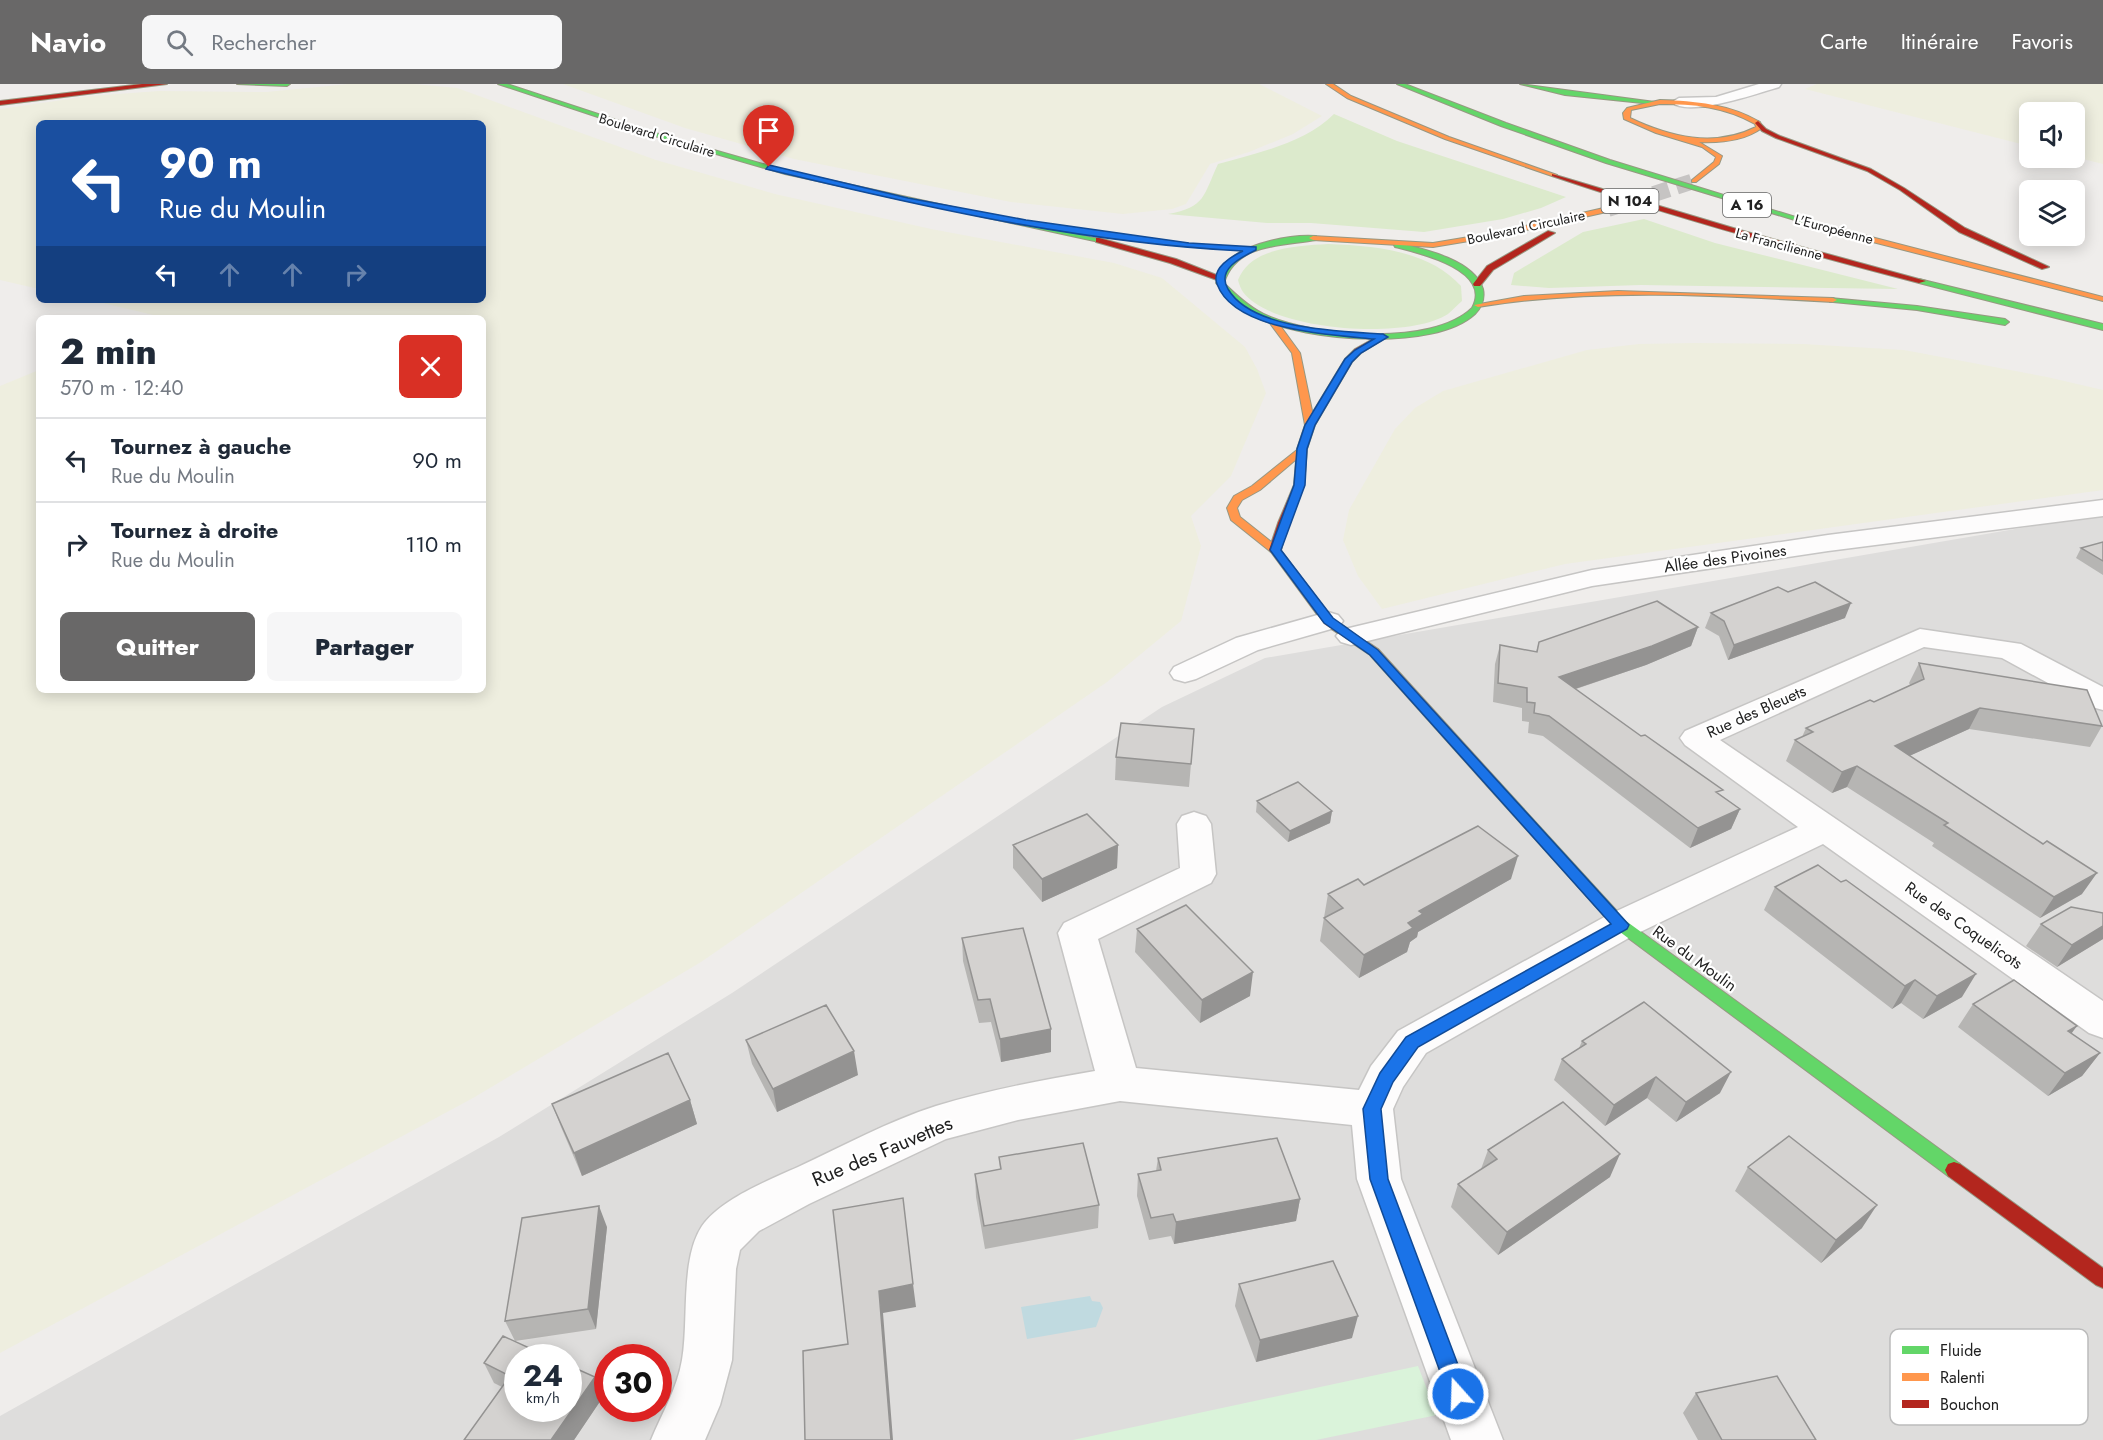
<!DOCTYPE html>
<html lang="fr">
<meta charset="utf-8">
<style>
:root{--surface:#fff;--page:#f6f6f7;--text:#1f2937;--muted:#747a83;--line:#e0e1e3;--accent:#696868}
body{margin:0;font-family:Jost,sans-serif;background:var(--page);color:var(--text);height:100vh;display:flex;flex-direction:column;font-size:22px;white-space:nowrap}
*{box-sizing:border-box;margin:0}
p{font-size:20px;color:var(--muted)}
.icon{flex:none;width:33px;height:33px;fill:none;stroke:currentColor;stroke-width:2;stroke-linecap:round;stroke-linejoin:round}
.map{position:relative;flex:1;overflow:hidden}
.panel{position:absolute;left:36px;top:231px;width:450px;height:378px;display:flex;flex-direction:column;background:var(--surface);border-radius:9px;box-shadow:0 3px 15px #0003}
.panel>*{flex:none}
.hud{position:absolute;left:36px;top:36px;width:450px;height:183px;border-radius:9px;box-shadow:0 3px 15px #0003;background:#1a4fa0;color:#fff;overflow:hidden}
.controls{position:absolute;left:2019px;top:18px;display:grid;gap:12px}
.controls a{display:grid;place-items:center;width:66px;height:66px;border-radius:9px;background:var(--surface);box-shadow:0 3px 15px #0003;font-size:30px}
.speed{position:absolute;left:504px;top:1260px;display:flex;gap:12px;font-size:30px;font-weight:700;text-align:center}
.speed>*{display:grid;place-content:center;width:78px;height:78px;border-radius:50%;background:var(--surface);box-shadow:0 3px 15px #0003;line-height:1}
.speed small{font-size:15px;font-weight:400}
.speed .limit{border:9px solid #d22;background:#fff;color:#111}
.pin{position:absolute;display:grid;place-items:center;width:51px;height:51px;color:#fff;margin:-62px -26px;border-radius:50% 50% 50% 0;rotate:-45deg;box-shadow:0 0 6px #0007}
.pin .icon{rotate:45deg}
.me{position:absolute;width:66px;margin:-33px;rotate:340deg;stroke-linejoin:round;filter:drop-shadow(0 0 4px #0008)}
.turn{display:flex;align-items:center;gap:21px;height:126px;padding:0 24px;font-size:27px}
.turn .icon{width:78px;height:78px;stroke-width:2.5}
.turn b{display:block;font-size:42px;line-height:51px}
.lanes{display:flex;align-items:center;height:57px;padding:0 24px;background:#0003;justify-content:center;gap:30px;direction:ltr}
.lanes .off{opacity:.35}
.round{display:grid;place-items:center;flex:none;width:63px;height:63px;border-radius:9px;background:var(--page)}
.headline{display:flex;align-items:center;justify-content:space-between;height:102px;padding:0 24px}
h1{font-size:36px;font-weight:800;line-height:45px}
.primary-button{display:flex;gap:12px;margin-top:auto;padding:12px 24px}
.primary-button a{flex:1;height:69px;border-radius:9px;background:var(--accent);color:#fff;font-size:24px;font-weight:800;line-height:69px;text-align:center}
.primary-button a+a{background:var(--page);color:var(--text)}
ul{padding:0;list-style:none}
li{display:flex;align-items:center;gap:18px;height:84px;padding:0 24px;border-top:2px solid var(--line)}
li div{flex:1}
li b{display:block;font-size:22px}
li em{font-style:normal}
header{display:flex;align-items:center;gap:36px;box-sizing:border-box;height:84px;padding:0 30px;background:var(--accent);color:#fff}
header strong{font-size:28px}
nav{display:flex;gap:33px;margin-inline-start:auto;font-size:21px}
.search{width:420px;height:54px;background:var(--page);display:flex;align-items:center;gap:15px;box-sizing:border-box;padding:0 21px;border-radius:9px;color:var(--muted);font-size:22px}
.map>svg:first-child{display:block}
.residential{fill:#dedddc;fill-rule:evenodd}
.farmland{fill:#eeeedf}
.grass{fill:#dceacc}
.park{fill:#daf3da}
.water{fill:#c0dae0}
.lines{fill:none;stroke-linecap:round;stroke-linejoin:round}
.primary-tunnel{stroke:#c6c4c3;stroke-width:16;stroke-dasharray:16 8;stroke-linecap:butt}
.street-casing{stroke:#c6c5c4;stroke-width:3}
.fast-casing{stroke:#979882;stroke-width:2}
.slow-casing{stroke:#979882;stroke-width:2}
.jam-casing{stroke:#979882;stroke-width:2}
.street{fill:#fdfcfc;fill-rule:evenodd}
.fast{fill:#63d668;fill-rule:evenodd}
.slow{fill:#ff974d;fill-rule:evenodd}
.jam{fill:#b3261e;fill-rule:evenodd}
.wall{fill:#b6b5b3}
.shaded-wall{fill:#949392}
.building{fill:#d4d2d0;stroke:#949392;stroke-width:1.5}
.route{fill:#1a73e8;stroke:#114b97;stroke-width:1.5}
.labels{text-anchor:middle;stroke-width:4.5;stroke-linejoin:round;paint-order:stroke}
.far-street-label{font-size:14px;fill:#212121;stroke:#fff}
.shield{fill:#fff;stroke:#646464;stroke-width:1.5}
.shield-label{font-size:15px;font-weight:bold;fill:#212121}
.street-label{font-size:16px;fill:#212121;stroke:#fff}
.near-street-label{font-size:20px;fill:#212121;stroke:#fff}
.key{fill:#fff;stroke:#bcbcbc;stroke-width:1.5}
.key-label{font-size:16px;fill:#212121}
</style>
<header>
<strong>Navio</strong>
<div class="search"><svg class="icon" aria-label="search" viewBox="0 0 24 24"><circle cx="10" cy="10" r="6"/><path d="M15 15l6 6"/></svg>Rechercher</div>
<nav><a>Carte</a><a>Itinéraire</a><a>Favoris</a></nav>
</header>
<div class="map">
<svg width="2103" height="1356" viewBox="0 0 2103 1356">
<rect width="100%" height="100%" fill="#efedeb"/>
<path class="residential" d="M2103 430V1356H0V1332L499 1053 732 909 1162 623 1265 574ZM518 1274H568V1324H518ZM608 1274H658V1324H608Z"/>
<path class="farmland" d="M349 0H414L457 4 656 76 775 110 931 145 1114 179 1162 194 1245 263 1257 285 1266 309 1231 392 1191 432 1201 462 1181 537 1107 598 701 878 473 1014 0 1269V302L39 286V606H483V234H166L90 216H483V39H39V205L0 196V25L90 12 159 7 266 8Z
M563 0H1259L1322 32 1293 50 1249 68 1210 80 1186 120 1172 125 1123 130 1011 118 794 75 685 44Z
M1817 0H2103V80L2075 73 2074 28H2030L2029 62 1805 5Z
M1694 259 1803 260 1904 266 2047 293 2103 306V406L1565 480 1382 525 1358 492 1343 456 1349 426 1395 345 1415 324 1443 307 1587 266 1639 260Z"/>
<path class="grass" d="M1334 30 1397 57 1566 113 1541 124 1503 135 1424 148 1311 139H1267L1168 130C1206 123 1203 112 1218 80 1257 69 1305 59 1334 30Z
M1644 135 1715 159 1898 205 1641 201 1549 204 1511 201 1514 189 1583 148Z
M1328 160C1375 162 1428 166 1461 202L1462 217C1457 221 1453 226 1448 230 1409 256 1273 248 1243 208 1241 205 1239 200 1238 196 1251 163 1297 162 1328 160Z"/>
<path class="park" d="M1418 1282 1437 1331 1316 1356H1073Z"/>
<path class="water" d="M1090 1212 1092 1217 1100 1218 1103 1224 1096 1243 1027 1255 1021 1223Z"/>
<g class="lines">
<path class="primary-tunnel" d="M1608 125 1694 97"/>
<g class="street-casing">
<path id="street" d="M1759 0H1781L1779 3C1759 9 1687 34 1672 18L1679 14 1716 13Z
M2103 416V432L1828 467 1592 502 1351 561 1341 558 1336 552 1341 546 1592 486 1828 451Z
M1328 528 1338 531 1343 537 1338 543 1258 566 1196 595 1185 598 1174 595 1170 589 1174 583 1236 554Z
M1920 545 2021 560 2103 603V626L2092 623 2002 574 1924 563 1720 656 2103 917V954L2089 949 1823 760 1634 851 1426 969 1403 1003 1393 1025 1401 1095 1503 1356H1451L1357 1095 1352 1041 1120 1017 1018 1036 946 1055 809 1120 759 1147 740 1166 736 1185 732 1276 720 1321 705 1356H651C662 1329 677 1305 682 1276 689 1237 680 1175 702 1142 721 1115 769 1096 798 1083 843 1062 889 1037 936 1022 988 1006 1042 996 1095 987L1058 849 1064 839 1180 784 1177 740 1182 732 1194 728 1206 732 1211 740 1216 790 1211 799 1098 855 1136 984 1359 1006 1371 982 1398 947 1608 831 1798 743 1685 661 1680 654 1685 647Z"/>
</g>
<g class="fast-casing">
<path id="fast" d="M237 0H290L287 2Z
M498 0H507L665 52 788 87 1103 156 1099 158 785 90 661 54Z
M1397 0H1405L1506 39 1610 76 1825 142 1821 144 1606 79 1501 42Z
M1520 0 1655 18 1652 20 1565 11Z
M1316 152V156C1282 162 1236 159 1224 199 1237 212 1251 225 1268 232 1315 252 1432 263 1472 224 1493 186 1419 169 1395 163L1394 161 1398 159C1424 165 1474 176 1483 205 1485 215 1482 223 1475 230 1434 268 1305 257 1258 234 1242 226 1227 213 1216 199 1219 190 1222 181 1230 175 1248 159 1292 150 1316 152Z
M1919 195 2103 240V246L1919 199Z
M1830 214 1917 222 2005 235 2009 238 2005 241 1917 226 1833 218H1830Z
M1494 696 1499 698 1626 837 1960 1080 1963 1086 1960 1092 1954 1094 1948 1092 1616 845 1489 704 1487 701 1489 698Z"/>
</g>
<g class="slow-casing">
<path id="slow" d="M1326 0H1333L1351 12 1449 53 1557 91 1552 92 1445 55 1347 14Z
M1660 16C1696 17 1729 20 1760 38L1762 44C1744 57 1721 59 1699 58L1722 72 1719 80 1696 98H1692V96L1714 78 1716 73 1702 63 1656 49 1624 35 1623 29 1627 24ZM1660 20C1694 20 1725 23 1755 40L1756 43C1714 64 1670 53 1630 34L1631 26Z
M1608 123H1611V127L1499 152 1433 163 1313 156 1309 154 1313 152 1433 159 1499 148Z
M1821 140 2103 213V217L1818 144V140Z
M1618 207 1833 214 1837 216 1833 218C1717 211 1593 204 1478 223L1474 221 1524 212Z
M1270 236H1276L1300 269 1315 341 1313 343 1305 341 1292 269 1269 238Z
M1302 362 1306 363V367L1260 406 1242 416 1237 424 1240 433 1279 464 1332 534 1378 565 1499 698 1501 701 1499 704H1489L1370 571 1324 540 1271 468 1231 436 1227 424 1234 412 1252 402Z"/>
</g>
<g class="jam-casing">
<path id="jam" d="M142 0H167L0 21V17Z
M1758 37 1766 45 1780 52 1871 85 1904 104 1965 144 2049 183 2042 185 1959 148 1900 106 1867 87 1776 54 1762 47 1755 39Z
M1552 90 1740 146 1926 197 1919 199C1796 167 1673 133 1552 92Z
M1548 147 1555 149 1493 186 1480 202H1474L1473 200 1487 182Z
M1099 154 1176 175 1224 194 1217 196 1170 179 1096 158V154Z
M1380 251 1387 253 1361 269 1352 278 1315 341 1307 365 1304 401 1288 439 1281 466 1279 468H1271L1269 466 1278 439 1294 401 1297 365 1305 341 1345 275 1355 265Z
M1954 1078 1960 1080 2103 1184V1204L2096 1201 1948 1092 1945 1086 1948 1080Z"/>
</g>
<use href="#street" class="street"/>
<use href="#fast" class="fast"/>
<use href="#slow" class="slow"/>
<use href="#jam" class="jam"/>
</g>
<path class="wall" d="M2103 458V491L2076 474 2081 464Z
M1788 508 1845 534 1728 576 1719 552 1705 544 1711 529Z
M1698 543 1691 562 1646 581 1576 605 1740 725 1731 745 1690 764 1543 652 1528 649 1529 638 1522 637V624L1493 618 1495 580 1500 561 1536 568 1539 558Z
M1919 579 2102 642 2090 663 1969 645 1909 672 2082 810 2040 834 1932 762 1934 759 1847 703 1832 709 1786 677 1795 656 1802 653 1806 644 1874 618 1910 601 1909 599Z
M1194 645 1189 703 1115 696 1116 673Z
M1257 717 1332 727 1330 739 1288 758 1256 728Z
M1013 761H1118L1117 784 1042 818 1013 784Z
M1511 795 1418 848 1417 853 1410 858 1407 868 1359 894 1320 857 1328 810 1364 801Z
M1775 803 1962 913 1923 935 1901 919 1892 925 1764 826Z
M2103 829V855L2057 883 2026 862 2041 840Z
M1137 845 1250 912 1200 939 1135 868Z
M962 854 1051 968 1001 978 991 938 979 939 963 877Z
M1973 920 2100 969 2082 992 2048 1012 1958 943Z
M746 956 858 991 777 1028 752 980Z
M1582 957 1720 1009 1676 1038 1647 1014 1605 1042 1554 996 1562 975 1579 964Z
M690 1016 697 1040 582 1092 561 1043 552 1020Z
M1488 1066 1610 1093 1498 1171 1451 1123 1458 1100 1481 1085Z
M999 1073 1099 1121 1098 1144 985 1165 976 1113 975 1090 1000 1085Z
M1158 1074 1300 1115 1296 1137 1174 1160 1171 1152 1149 1156 1137 1112 1138 1090 1156 1087Z
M1748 1083 1862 1144 1821 1179 1735 1107Z
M607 1143 596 1245 515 1257 505 1237Z
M1239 1200 1352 1254 1256 1278 1235 1222Z
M484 1279 603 1313 574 1356H464L502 1303 494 1299Z
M1696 1309 1816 1356H1698L1683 1329Z"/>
<path class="shaded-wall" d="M1851 519 1845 534 1728 576 1734 561Z
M1698 543 1691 562 1646 581 1554 612 1559 593Z
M1980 624 1969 645 1885 683 1895 662Z
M1857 682 1847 703 1832 709 1842 688Z
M1740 725 1731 745 1690 764 1698 744Z
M1332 727 1330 739 1288 758 1290 747Z
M1118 761 1117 784 1042 818V795Z
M1518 772 1511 795 1418 848 1417 853 1410 858 1407 868 1359 894 1364 871 1408 839 1419 827Z
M2097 789 2082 810 2040 834 2054 813Z
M2103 842V855L2057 883 2072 861Z
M1253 888 1250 912 1200 939 1202 916Z
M1976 890 1962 913 1923 935 1937 912Z
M1915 896 1901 919 1892 925 1905 902Z
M2077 942 2060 965 2068 947Z
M1051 945V968L1001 978 1000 955Z
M854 967 858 991 777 1028 773 1005Z
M2100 969 2082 992 2048 1012 2065 989Z
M1731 988 1720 1009 1676 1038 1686 1018Z
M1656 993 1647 1014 1605 1042 1614 1021Z
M690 1016 697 1040 582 1092 574 1069Z
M1620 1070 1610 1093 1498 1171 1507 1148Z
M1300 1115 1296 1137 1174 1160 1176 1138Z
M1877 1121 1862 1144 1821 1179 1836 1156Z
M599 1122 607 1143 596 1245 588 1225Z
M913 1200 916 1223 883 1229 893 1356H891L879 1207Z
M1358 1232 1352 1254 1256 1278 1260 1256Z
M595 1293 603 1313 574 1356H551Z"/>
<path class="building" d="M2103 458V477L2081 464Z
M1815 498 1851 519 1734 561 1724 537 1711 529 1778 503 1788 508Z
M1657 517 1698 543 1652 562 1559 593 1641 652 1645 651 1723 706 1716 708 1740 725 1698 744 1549 632 1534 629 1535 619 1527 618V604L1498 599 1500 561 1537 568 1539 558Z
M1919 579 2087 606 2102 642 1980 624 1895 662 2043 760 2047 757 2097 789 2054 813 1944 741 1948 739 1857 682 1842 688 1795 656 1813 648 1806 644 1870 616 1874 618 1924 595Z
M1121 639 1194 645 1191 680 1116 673Z
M1298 698 1332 727 1290 747 1257 717Z
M1087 730 1118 761 1042 795 1013 761Z
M1478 742 1518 772 1419 827 1423 830 1408 839 1413 844 1364 871 1324 834 1343 824 1328 810 1358 795 1364 801Z
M1818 781 1841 798 1846 796 1976 890 1937 912 1915 896 1905 902 1775 803Z
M1186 821 1253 888 1202 916 1137 845Z
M2071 823 2103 829V842L2072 861 2041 840Z
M1023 844 1051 945 1000 955 990 915 978 916 962 854Z
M2014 896 2077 942 2068 947 2100 969 2065 989 1973 920Z
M1644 918 1731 988 1686 1018 1656 993 1614 1021 1562 975 1586 960 1582 957Z
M826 921 854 967 773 1005 746 956Z
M668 969 690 1016 574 1069 552 1020Z
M1563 1018 1620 1070 1507 1148 1458 1100 1497 1075 1488 1066Z
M1789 1052 1877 1121 1836 1156 1748 1083Z
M1277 1054 1300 1115 1176 1138 1173 1130 1151 1134 1138 1090 1161 1086 1158 1074Z
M1083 1059 1099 1121 984 1142 975 1090 1001 1085 999 1073Z
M903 1114 913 1200 879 1207 891 1356H805L803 1267 848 1260 833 1126Z
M599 1122 588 1225 505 1237 522 1134Z
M1333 1177 1358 1232 1260 1256 1239 1200Z
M503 1252 551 1274H518V1324H568V1281L595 1293 551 1356H464L510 1292 484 1279Z
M1777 1292 1816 1356H1722L1696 1309Z"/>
<path class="route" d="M769 81 908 114 1026 136 1189 159 1256 163V166C1242 173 1216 185 1228 205 1252 246 1340 247 1383 250L1388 253 1361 269 1352 278 1315 341 1307 365 1305 401 1281 466 1333 534 1378 566 1629 841 1627 845 1418 963 1393 998 1381 1025 1388 1095 1469 1310 1466 1318 1458 1321 1451 1318 1370 1095 1363 1025 1380 989 1406 953 1611 840 1370 571 1324 539 1270 466 1294 401 1297 365 1305 341 1345 275 1355 266 1374 255C1332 251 1234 247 1217 200 1211 184 1232 172 1243 167 1082 159 923 123 766 85Z"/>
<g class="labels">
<g class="far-street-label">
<text transform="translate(657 51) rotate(17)" y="5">Boulevard Circulaire</text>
<text transform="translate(1526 143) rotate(-12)" y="5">Boulevard Circulaire</text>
<text transform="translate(1834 145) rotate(15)" y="5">L'Européenne</text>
<text transform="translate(1779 160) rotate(15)" y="5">La Francilienne</text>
</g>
<g class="shield">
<rect x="1601.5" y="105" width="57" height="24" rx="4.5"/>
<rect x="1723" y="109" width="48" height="24" rx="4.5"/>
</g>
<g class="shield-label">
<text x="1630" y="122">N 104</text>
<text x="1747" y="126">A 16</text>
</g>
<g class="street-label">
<text transform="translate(1725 474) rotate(-8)" y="6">Allée des Pivoines</text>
<text transform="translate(1756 627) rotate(-24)" y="6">Rue des Bleuets</text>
<text transform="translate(1964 841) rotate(35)" y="6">Rue des Coquelicots</text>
<text transform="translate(1695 874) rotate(36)" y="6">Rue du Moulin</text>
</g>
<g class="near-street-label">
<text transform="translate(882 1067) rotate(-23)" y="7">Rue des Fauvettes</text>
</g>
</g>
<rect x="1890" y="1245" width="198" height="96" rx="9" class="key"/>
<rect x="1902" y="1262" width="27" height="8" fill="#63d668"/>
<rect x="1902" y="1289" width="27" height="8" fill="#ff974d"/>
<rect x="1902" y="1316" width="27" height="8" fill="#b3261e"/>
<g class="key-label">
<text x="1940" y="1272">Fluide</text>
<text x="1940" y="1299">Ralenti</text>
<text x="1940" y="1326">Bouchon</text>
</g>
</svg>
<div class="controls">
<a><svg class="icon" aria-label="sound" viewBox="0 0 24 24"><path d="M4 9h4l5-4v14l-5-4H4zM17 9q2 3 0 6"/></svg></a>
<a><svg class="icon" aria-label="layers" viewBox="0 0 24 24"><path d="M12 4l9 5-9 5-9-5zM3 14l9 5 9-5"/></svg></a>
</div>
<div class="speed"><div>24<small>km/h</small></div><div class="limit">30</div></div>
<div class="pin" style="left:769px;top:83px;background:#d93025"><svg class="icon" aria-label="arrive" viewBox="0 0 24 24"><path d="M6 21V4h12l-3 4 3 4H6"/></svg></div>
<svg class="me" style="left:1458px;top:1310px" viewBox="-20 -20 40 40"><circle r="17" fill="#1a73e8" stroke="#fff" stroke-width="3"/><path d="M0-11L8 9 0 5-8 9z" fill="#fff"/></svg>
<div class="hud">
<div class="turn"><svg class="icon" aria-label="left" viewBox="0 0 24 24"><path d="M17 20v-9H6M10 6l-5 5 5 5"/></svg><div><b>90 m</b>Rue du Moulin</div></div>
<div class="lanes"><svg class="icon" aria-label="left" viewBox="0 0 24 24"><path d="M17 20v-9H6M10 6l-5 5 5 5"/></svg><svg class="icon off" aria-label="ahead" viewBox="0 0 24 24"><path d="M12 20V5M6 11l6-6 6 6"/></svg><svg class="icon off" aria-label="ahead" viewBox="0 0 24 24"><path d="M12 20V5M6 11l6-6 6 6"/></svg><svg class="icon off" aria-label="right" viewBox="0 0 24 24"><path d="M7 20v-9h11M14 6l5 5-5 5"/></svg></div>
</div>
<section class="panel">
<div class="headline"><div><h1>2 min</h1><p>570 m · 12:40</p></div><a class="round" style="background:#d93025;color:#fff"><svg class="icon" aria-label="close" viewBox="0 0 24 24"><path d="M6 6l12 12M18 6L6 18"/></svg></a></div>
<ul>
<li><svg class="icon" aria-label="left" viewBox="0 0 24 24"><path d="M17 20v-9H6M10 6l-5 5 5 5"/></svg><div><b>Tournez à gauche</b><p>Rue du Moulin</p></div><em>90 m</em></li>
<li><svg class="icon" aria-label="right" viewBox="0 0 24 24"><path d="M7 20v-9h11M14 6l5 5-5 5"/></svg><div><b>Tournez à droite</b><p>Rue du Moulin</p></div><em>110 m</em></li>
</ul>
<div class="primary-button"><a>Quitter</a><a>Partager</a></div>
</section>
</div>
